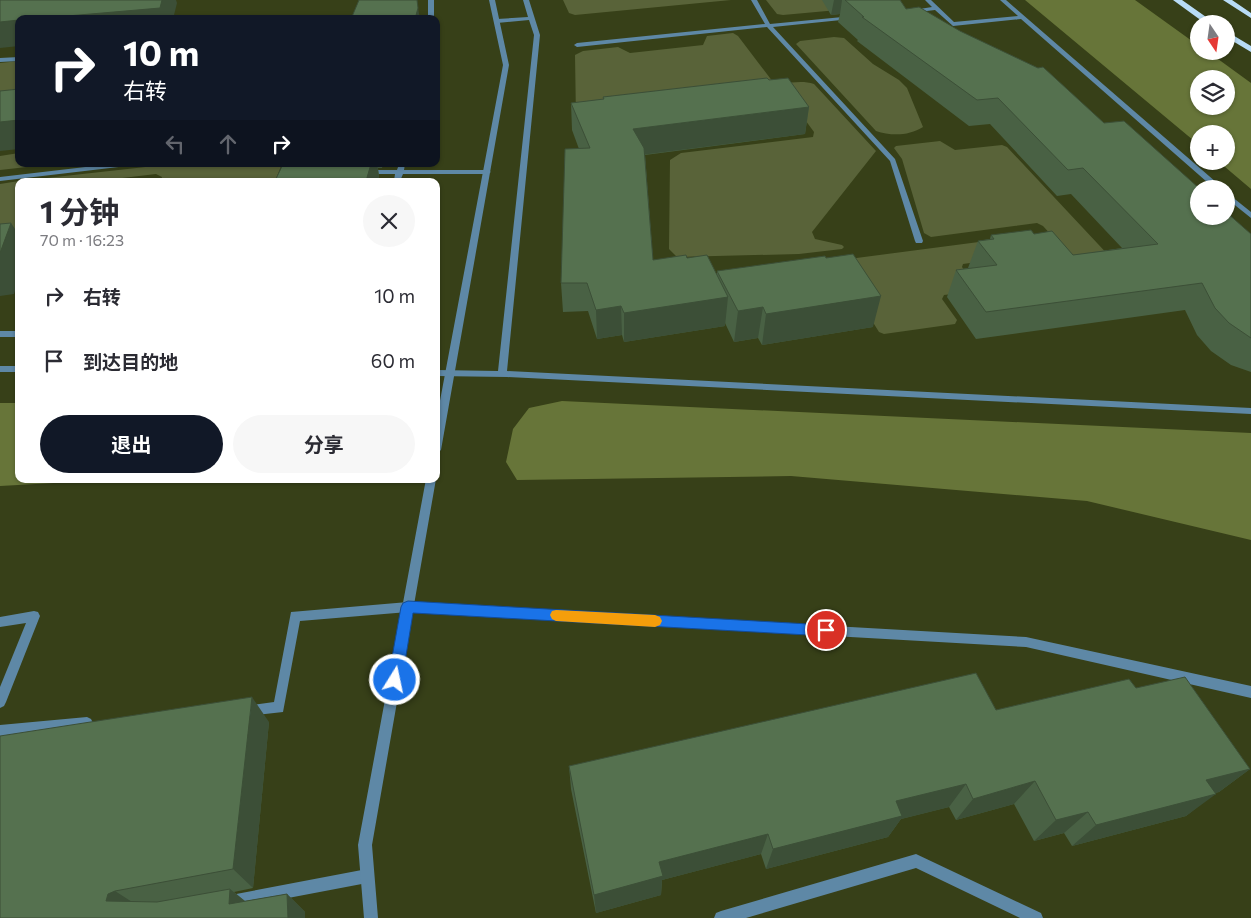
<!DOCTYPE html>
<html lang="zh">
<meta charset="utf-8">
<style>
:root{--surface:#fff;--page:#f7f7f7;--text:#2b2b33;--muted:#7c7c81;--accent:#111827}
body{margin:0;font-family:Commissioner,"Noto Sans SC",sans-serif;background:var(--page);color:var(--text);height:100vh;display:flex;flex-direction:column;font-size:19px;white-space:nowrap}
*{box-sizing:border-box;margin:0}
p{font-size:16px;color:var(--muted)}
.icon{flex:none;width:28px;height:28px;fill:none;stroke:currentColor;stroke-width:2;stroke-linecap:round;stroke-linejoin:round}
.map{position:relative;flex:1;overflow:hidden}
.sheet{position:absolute;left:15px;top:178px;width:425px;height:305px;display:flex;flex-direction:column;background:var(--surface);border-radius:10px;box-shadow:0 1px 4px #0004}
.sheet>*{flex:none}
.hud{position:absolute;left:15px;top:15px;width:425px;height:152px;border-radius:10px;box-shadow:0 1px 4px #0004;background:#111827;color:#fff;overflow:hidden}
.needle{width:32px;rotate:167deg}
.tools{position:absolute;left:1190px;top:15px;display:grid;gap:10px}
.tools a{display:grid;place-items:center;width:45px;height:45px;border-radius:50%;background:var(--surface);box-shadow:0 1px 4px #0004;font-size:25px}
.pin{position:absolute;display:grid;place-items:center;width:42px;height:42px;color:#fff;margin:-21px;border:2px solid #fff;border-radius:50%;box-shadow:0 1px 5px #0007}
.me{position:absolute;width:55px;margin:-28px;rotate:10deg;stroke-linejoin:round;filter:drop-shadow(0 0 4px #0008)}
.turn{display:flex;align-items:center;gap:18px;height:105px;padding:0 25px;font-size:22px}
.turn .icon{width:65px;height:65px;stroke-width:2.5}
.turn b{display:block;font-size:35px;line-height:42px}
.lanes{display:flex;align-items:center;height:48px;padding:0 25px;background:#0003;justify-content:center;gap:25px;direction:ltr}
.lanes .off{opacity:.35}
.round{display:grid;place-items:center;flex:none;width:52px;height:52px;border-radius:26px;background:var(--page)}
.headline{display:flex;align-items:center;justify-content:space-between;height:85px;padding:0 25px}
h1{font-size:30px;font-weight:700;line-height:38px}
.action{display:flex;gap:10px;margin-top:auto;padding:10px 25px}
.action a{flex:1;height:58px;border-radius:30px;background:var(--accent);color:#fff;font-size:20px;font-weight:700;line-height:58px;text-align:center}
.action a+a{background:var(--page);color:var(--text)}
ul{padding:0;list-style:none}
li{display:flex;align-items:center;gap:15px;height:65px;padding:0 25px}
li div{flex:1}
li b{display:block;font-size:19px}
li em{font-style:normal}
.map>svg:first-child{display:block}
.green{fill:#596339}
.forest{fill:#677539;fill-rule:evenodd}
.lines{fill:none;stroke-linecap:round;stroke-linejoin:round}
.service{fill:#5e88a6;fill-rule:evenodd}
.tertiary{fill:#5e88a6;fill-rule:evenodd}
.trunk{fill:#b8dcf6;fill-rule:evenodd}
.wall{fill:#496144}
.shaded-wall{fill:#3c4f37}
.building{fill:#55714f;stroke:#3c4f37}
.route{fill:#1a73e8;stroke:#114b97}
.slow{fill:#f59e0b}
</style>
<div class="map">
<svg width="1251" height="918" viewBox="0 0 1251 918">
<rect width="100%" height="100%" fill="#374018"/>
<path class="green" d="M563 0H731L575 15 569 13Z
M766 0H846L849 9 783 15 777 14Z
M733 33 738 36 773 82C787 85 800 79 814 84L876 151 812 232 815 239 842 245 844 247 842 249 799 254 677 257 669 249 670 160 681 153 813 137 814 132 792 102 576 119 575 55 583 51 618 47 630 53 703 45 707 36Z
M834 37 844 38 873 64 899 80 907 88 923 127C909 136 891 136 876 131L796 44 800 41Z
M19 61V115L0 117V63Z
M940 141 955 150 1002 145 1007 147 1158 308 1084 271 1043 226 1037 223 931 237 924 233 902 159 894 148 896 146Z
M19 153V164H54L0 170V156Z
M172 164H282L275 181H161L162 177 156 174 97 181H20Z
M19 181V232L0 231V184Z
M1017 237 1034 254 963 264 962 267 977 288 976 291 944 295 942 299 957 320 955 324 884 334 879 332 848 282 780 268Z"/>
<path class="forest" d="M1025 0H1135L1199 46V51H1207L1251 83V189L1218 161H1226V134H1199V145ZM1199 79H1226V106H1199Z
M562 401 1251 433V540L1087 501 791 476 517 480 506 462 513 429 529 408Z
M0 403H19V479H126L0 486Z"/>
<g class="lines">
<path class="service" d="M428 0H434V19H428Z
M523 0H529L540 35 507 371 1251 408V414L507 377 436 376V370L498 371 534 35 529 20 497 23 494 21 497 19 528 17Z
M751 0H757L770 24 853 16 854 17 851 19 773 27 895 159 923 241 922 243H916L915 241 890 161 767 27 577 47 574 45 577 43 765 24Z
M925 0H931L954 22 1018 16 1000 0H1006L1224 189H1215L1021 19 953 26 935 10 910 13 907 11 932 7Z
M19 57V61L0 62V58Z
M111 164H131L127 166 0 181V177Z
M399 164H405L404 170H487L491 172 487 174H403L400 181H394L395 174H365L361 172 365 170H397Z
M1226 192 1251 212V218L1226 198Z
M0 331H19V337H0Z
M0 366H19V372H0Z
M408 602 1026 637 1251 686V698L1026 647 408 612 300 621 283 712 248 716 244 714 242 710 244 706 274 702 291 612Z
M34 611 38 612 40 616 6 702 4 706 0 708V687L26 623 0 627V617Z
M87 717 91 719 93 723 91 727 87 729 0 737V725Z
M916 854 1041 913 1043 918H1020L916 868 746 918H714L716 913 721 911Z
M367 869 372 871 374 876 372 881 367 883 231 909 226 907 224 902 226 897 231 895Z"/>
<path class="tertiary" d="M489 0H495L509 65 441 450 436 454V422L503 65Z
M426 479H436L372 845 378 918H364L358 845Z"/>
<path class="trunk" d="M1173 0H1182L1216 24H1206Z
M1223 0H1232L1251 13V18Z
M1226 31 1251 46V52L1226 37Z"/>
</g>
<path class="wall" d="M822 0H900L906 9 1104 123 1251 234V372L1231 365 1211 351 1197 335 1185 310 976 339 947 297 956 270 968 268 978 241 990 239 991 235 1034 234 1073 255 1122 248 1071 194 1057 196 990 124 969 126 857 41 858 40 838 22 840 14 831 15Z
M769 80 809 107 805 134 645 155 653 260 687 258 717 274V271L873 327 762 345 758 338 734 342 725 323V326L624 342 622 335 597 339 588 311 563 312 561 283 579 149 572 130 571 103 603 99V97Z
M283 164H383L382 168H378L379 176 378 181H275Z
M1136 688 1250 769 1219 792 1215 793 1186 816 1072 846 1064 833 1034 841 1014 804 956 820 949 807 901 819 888 837 766 869 761 854 662 880 661 895 596 913 571 789 569 766 996 710Z
M269 722 253 888 234 892 245 901 287 894 305 912 0 918Z"/>
<path class="shaded-wall" d="M162 0H176L177 3 173 19H33Z
M834 0H842L840 14 831 15Z
M418 8 420 19H415Z
M19 20V46L0 48V22Z
M809 107 805 134 633 156V129Z
M19 120V149L0 151V122Z
M367 164H377L379 176 378 181H366Z
M11 223 19 235V279L14 294 0 296V253Z
M881 296 873 327 762 345 766 314Z
M728 297 725 326 624 342V313Z
M621 306 622 335 597 339 596 310Z
M763 307 758 338 734 342 738 311Z
M252 697 269 722 253 888 233 869Z
M1250 769 1219 792 1177 803 1206 780Z
M1035 781 1014 804 956 820 973 799Z
M966 784 949 807 901 819 888 837 766 869 773 849 896 801Z
M1216 794 1186 816 1072 846 1096 825Z
M1088 812 1064 833 1034 841 1056 820Z
M768 834 761 854 662 880 661 895 596 913 594 895 659 862Z
M230 889 252 907 229 904Z
M115 891 143 909 106 901 108 894Z
M287 894 305 912V918H288Z"/>
<path class="building" d="M0 0H162L160 8 33 19H19V20L0 22Z
M359 0H417L418 8 415 19H351Z
M845 0H900L906 9 919 7 960 31 1038 68 1043 67 1104 123 1124 121 1200 189H1199V216H1226V212L1251 234V338L1229 323 1215 308 1202 283 986 312 956 270 997 265 978 241 994 239 991 235 1031 230 1034 234 1052 231 1073 255 1158 244 1083 168 1068 170 998 98 977 100 862 17H864Z
M767 78 769 80 788 78 809 107 633 129 644 148 653 260 686 255 687 258 707 255 728 297 624 313 621 306 596 310 587 283H561L565 149 590 148 571 103 604 99 603 97Z
M19 89V120L0 122V91Z
M283 164H371L366 181H275Z
M11 223 0 253V224Z
M853 254 881 296 766 314 763 307 738 311 717 271 825 256 826 258Z
M976 673 996 710 1129 679 1136 688 1185 677 1250 769 1206 780 1216 794 1096 825 1088 812 1056 820 1035 781 973 799 966 784 896 801 902 816 773 849 768 834 659 862 663 876 594 895 569 766Z
M252 697 233 869 115 891 108 894 106 901 157 902 230 889 229 904 287 894 288 918H0V736Z"/>
<path class="route" d="M408 601 826 625 831 626 833 630 831 635 826 636 413 613 402 680 400 685 395 687 390 685 388 680 401 607 403 603Z"/>
<path class="slow" d="M556 610 655 615 660 617 662 621 660 625 655 627 556 621 552 619 550 615 552 611Z"/>
</svg>
<div class="tools">
<a><svg class="needle" viewBox="-14 -14 28 28"><path d="M0-13l5 13h-10z" fill="#e53935"/><path d="M0 13l5-13h-10z" fill="#7c7c81"/></svg></a>
<a><svg class="icon" aria-label="layers" viewBox="0 0 24 24"><path d="M12 4l9 5-9 5-9-5zM3 14l9 5 9-5"/></svg></a>
<a>+</a>
<a>−</a>
</div>
<div class="pin" style="left:826px;top:630px;background:#d93025"><svg class="icon" aria-label="arrive" viewBox="0 0 24 24"><path d="M6 21V4h12l-3 4 3 4H6"/></svg></div>
<svg class="me" style="left:395px;top:680px" viewBox="-20 -20 40 40"><circle r="17" fill="#1a73e8" stroke="#fff" stroke-width="3"/><path d="M0-11L8 9 0 5-8 9z" fill="#fff"/></svg>
<div class="hud">
<div class="turn"><svg class="icon" aria-label="right" viewBox="0 0 24 24"><path d="M7 20v-9h11M14 6l5 5-5 5"/></svg><div><b>10 m</b>右转</div></div>
<div class="lanes"><svg class="icon off" aria-label="left" viewBox="0 0 24 24"><path d="M17 20v-9H6M10 6l-5 5 5 5"/></svg><svg class="icon off" aria-label="ahead" viewBox="0 0 24 24"><path d="M12 20V5M6 11l6-6 6 6"/></svg><svg class="icon" aria-label="right" viewBox="0 0 24 24"><path d="M7 20v-9h11M14 6l5 5-5 5"/></svg></div>
</div>
<section class="sheet">
<div class="headline"><div><h1>1 分钟</h1><p>70 m · 16:23</p></div><a class="round"><svg class="icon" aria-label="close" viewBox="0 0 24 24"><path d="M6 6l12 12M18 6L6 18"/></svg></a></div>
<ul>
<li><svg class="icon" aria-label="right" viewBox="0 0 24 24"><path d="M7 20v-9h11M14 6l5 5-5 5"/></svg><div><b>右转</b></div><em>10 m</em></li>
<li><svg class="icon" aria-label="arrive" viewBox="0 0 24 24"><path d="M6 21V4h12l-3 4 3 4H6"/></svg><div><b>到达目的地</b></div><em>60 m</em></li>
</ul>
<div class="action"><a>退出</a><a>分享</a></div>
</section>
</div>
